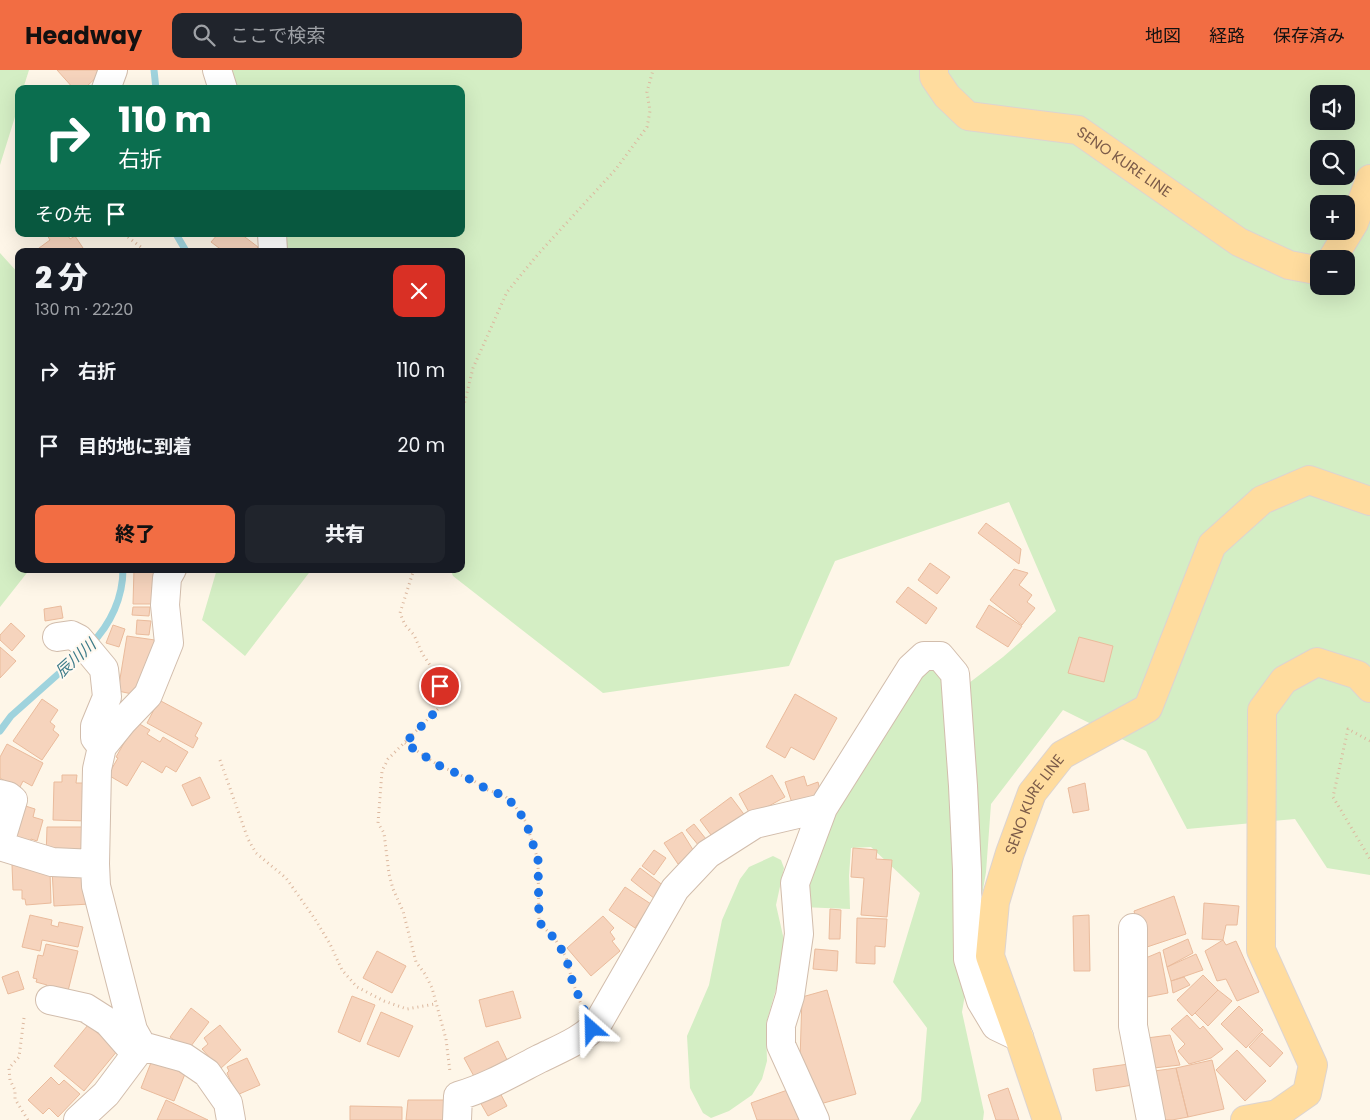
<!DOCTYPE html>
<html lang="ja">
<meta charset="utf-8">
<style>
:root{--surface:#171b24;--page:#20242c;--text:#f1f3f6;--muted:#9ea1a6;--accent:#f26d43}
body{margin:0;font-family:Poppins,"Noto Sans JP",sans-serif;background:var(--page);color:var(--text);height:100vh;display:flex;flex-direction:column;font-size:19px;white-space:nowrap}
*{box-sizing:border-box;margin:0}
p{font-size:16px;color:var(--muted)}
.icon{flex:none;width:28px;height:28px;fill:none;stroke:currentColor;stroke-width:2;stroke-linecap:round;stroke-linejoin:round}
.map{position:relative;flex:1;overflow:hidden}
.side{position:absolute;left:15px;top:178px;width:450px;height:325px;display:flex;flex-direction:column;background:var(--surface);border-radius:10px;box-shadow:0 5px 20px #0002}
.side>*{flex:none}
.hud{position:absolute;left:15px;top:15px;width:450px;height:152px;border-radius:10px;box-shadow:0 5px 20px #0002;background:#0b6e4f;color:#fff;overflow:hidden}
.buttons{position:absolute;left:1310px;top:15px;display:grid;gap:10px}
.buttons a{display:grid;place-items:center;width:45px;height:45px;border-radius:10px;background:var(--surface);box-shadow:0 5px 20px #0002;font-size:25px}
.pin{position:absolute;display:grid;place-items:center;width:42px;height:42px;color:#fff;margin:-21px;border:2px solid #fff;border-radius:50%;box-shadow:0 1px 5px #0007}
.me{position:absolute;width:55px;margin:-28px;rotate:335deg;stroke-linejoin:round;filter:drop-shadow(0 0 4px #0008)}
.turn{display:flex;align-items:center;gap:18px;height:105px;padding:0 20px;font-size:22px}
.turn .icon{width:65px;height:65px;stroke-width:2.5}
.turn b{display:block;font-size:35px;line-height:42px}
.then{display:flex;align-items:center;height:48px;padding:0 20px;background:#0003;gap:10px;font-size:19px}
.round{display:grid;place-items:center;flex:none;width:52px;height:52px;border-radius:10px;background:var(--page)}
.head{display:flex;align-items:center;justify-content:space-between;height:85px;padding:0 20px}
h1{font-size:30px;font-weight:800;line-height:38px}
.button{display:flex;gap:10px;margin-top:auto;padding:10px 20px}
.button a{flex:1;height:58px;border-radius:10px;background:var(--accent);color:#111;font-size:20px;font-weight:800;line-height:58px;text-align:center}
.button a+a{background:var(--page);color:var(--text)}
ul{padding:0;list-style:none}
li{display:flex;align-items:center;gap:15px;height:75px;padding:0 20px}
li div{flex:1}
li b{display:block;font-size:19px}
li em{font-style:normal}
header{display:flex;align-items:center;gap:30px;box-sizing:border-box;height:70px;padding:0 25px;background:var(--accent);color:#111}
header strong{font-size:24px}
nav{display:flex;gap:28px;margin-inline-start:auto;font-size:18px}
.search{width:350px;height:45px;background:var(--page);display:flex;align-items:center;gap:12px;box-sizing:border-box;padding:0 18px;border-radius:10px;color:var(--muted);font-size:19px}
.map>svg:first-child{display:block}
.green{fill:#d4eec4;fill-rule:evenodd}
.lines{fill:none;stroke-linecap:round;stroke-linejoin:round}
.stream{stroke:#9fd3dd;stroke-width:7}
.building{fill:#f6d4bd;stroke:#eabb9c}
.minor-casing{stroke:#d2bdac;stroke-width:30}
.major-casing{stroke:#ddd4d0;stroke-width:30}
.path{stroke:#dcb89f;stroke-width:3;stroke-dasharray:1 4;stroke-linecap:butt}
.minor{stroke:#fff;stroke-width:28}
.major{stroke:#ffdc9e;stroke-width:28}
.route{stroke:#1a73e8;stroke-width:9;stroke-dasharray:0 16.2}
.labels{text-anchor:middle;stroke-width:4;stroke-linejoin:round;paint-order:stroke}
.street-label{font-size:15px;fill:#7b5b49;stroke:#fff9f0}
.water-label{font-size:16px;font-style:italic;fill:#3d7b89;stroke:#fff9f0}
</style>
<header>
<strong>Headway</strong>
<div class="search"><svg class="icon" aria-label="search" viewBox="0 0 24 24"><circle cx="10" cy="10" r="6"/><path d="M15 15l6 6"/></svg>ここで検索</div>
<nav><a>地図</a><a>経路</a><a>保存済み</a></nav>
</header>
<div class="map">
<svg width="1370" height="1050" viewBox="0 0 1370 1050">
<rect width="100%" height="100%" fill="#fef6e8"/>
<path class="green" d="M0 0H29L23 19H19V34L0 95Z
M223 0H1370V805L1327 798 1295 749 1187 759 1146 681 1063 640 991 734 986 802 962 942 984 1042 983 1050H910L921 1031 927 958 893 912 920 823 871 777 851 778 849 806 850 839 801 837 799 812 913 601 939 591 952 626 1003 587 1056 541 1009 432 835 491 789 596 603 623 453 506 450 499H461V181H266L264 164H461V19H228ZM1319 24H1346V51H1319ZM1319 79H1346V106H1319ZM1319 134H1346V161H1319ZM1319 189H1346V216H1319Z
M0 183 19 204V499H30L0 537Z
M217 499H312L245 586 202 550Z
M773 786 781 790 784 798 776 835 784 870 776 919 766 954 767 991 762 1009 752 1025 729 1041 711 1048 703 1043 690 1018 687 966 709 915 722 850 740 809 749 797Z"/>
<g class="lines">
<path class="stream" d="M154 0 156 19
M176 164 186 181
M91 574C111 554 123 527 123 499
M0 661 11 646 83 582"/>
</g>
<path class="building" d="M57 0H103V1L84 19H74Z
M49 164H67L70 169 75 166 83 178 79 181H35L50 170 47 165Z
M218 164H241L258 177 254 181H223L211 172Z
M986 453 1021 479 1019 494 978 463Z
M930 493 950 507 937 524 918 510Z
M134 499H162L155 517H152V534H133Z
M1014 499 1028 503 1019 515 1032 525 1027 532 1035 538 1022 555 990 530Z
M908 517 937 538 926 554 896 532Z
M989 535 1022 556 1008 577 976 557Z
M61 536 63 548 45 551 44 539Z
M133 537H150L149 546 132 545Z
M137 550 151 551 149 565 136 564Z
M11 553 25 566 12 581 0 570V565Z
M113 555 125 559 119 577 106 573Z
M127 566 155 570 153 583 137 625 118 621Z
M1079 567 1113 576 1104 612 1068 603Z
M0 577 16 591 0 608Z
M795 624 837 648 814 690 791 677 785 688 766 677Z
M42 629 58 640 50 652 55 656 53 660 59 665 42 690 13 671Z
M159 630 202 653 195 666 198 668 193 678 147 653Z
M136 652 150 660 147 664 160 672 163 667 188 682 176 702 166 696 162 703 142 691 127 716 108 705 118 688 116 687Z
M7 674 43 693 32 716 23 711 19 719 0 708V687Z
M62 705H77L76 713H87L86 751 53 750 54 712H62Z
M772 705 785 727 751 746 739 724Z
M804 706 807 716 818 712 821 724 792 733 785 712Z
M200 707 210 728 192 736 182 715Z
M1085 713 1089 740 1073 743 1068 718Z
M731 727 746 747 714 769 700 750Z
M16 733 35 739 33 747 43 750 37 771 31 769 29 775 6 769Z
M694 754 706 769 699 776 686 760Z
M47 757H86V787H46Z
M682 762 695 783 678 794 664 773Z
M853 778 877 780 876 789 892 790 887 847 861 845 864 808 851 807Z
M654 780 666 788 654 805 642 796Z
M41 793 50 802 51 833 26 835 25 829H22V820H13L12 795Z
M640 798 664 816 655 829 631 810Z
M52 799 82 805 90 834 54 836Z
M625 817 651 834 635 858 609 840Z
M1174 826 1186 864 1144 878 1134 841Z
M1204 833 1239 836 1237 855H1226L1223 870 1202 869Z
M830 839 841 840 840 869H829Z
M30 845 52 850 51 855 58 857 59 852 83 857 78 877 42 870 40 881 22 877Z
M1089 845 1090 901H1074L1073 846Z
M603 846 614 858 610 862 615 869 612 871 620 881 591 906 567 878Z
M857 848 887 849 885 877 875 876V894L856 893Z
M1188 869 1193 883 1167 897 1163 880Z
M1223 870 1226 875 1236 871 1259 922 1237 931 1226 909 1217 911 1205 881Z
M46 874 78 881 67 925 45 920 47 915 36 912 37 909 33 908 38 885 43 886Z
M815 879 838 881 837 901 813 899Z
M377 881 406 896 392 923 363 908Z
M1160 882 1168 923 1142 928 1136 892Z
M1196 884 1203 900 1171 911 1167 897Z
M18 901 24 919 8 924 2 907Z
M1203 905 1218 920 1192 946 1177 930Z
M1184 907 1190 915 1173 923 1171 911Z
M827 920 856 1024 813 1036 800 990 802 927Z
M1218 920 1232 931 1208 956 1195 943Z
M513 921 521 948 486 957 479 930Z
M352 926 375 935 360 972 338 962Z
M1239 936 1263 960 1246 978 1221 954Z
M191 938 209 952 188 980 170 967Z
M381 942 413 956 399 987 367 974Z
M1187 945 1200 959 1203 956 1223 979 1211 988 1189 994 1178 981 1185 974 1171 959Z
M88 955 118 980 84 1021 54 996Z
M220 955 241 980 220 999 202 979 208 974 204 968Z
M1262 963 1283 983 1270 997 1249 977Z
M1170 965 1180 995 1145 999 1139 969Z
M498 971 509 994 476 1010 464 988Z
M1237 980 1266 1011 1245 1031 1216 1000Z
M247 988 260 1015 237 1025 227 1003 229 1001 227 997Z
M152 990 185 1004 174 1031 141 1018Z
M1212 990 1224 1039 1188 1047 1176 998Z
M1136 993 1139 1014 1096 1021 1093 999Z
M1176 998 1188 1047 1172 1050H1157L1147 1002Z
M51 1007 59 1015 64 1010 80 1024 58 1047 49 1038 43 1044 28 1030Z
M793 1018 803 1050H757L751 1033Z
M1008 1018 1019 1050H996L988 1025Z
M499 1021 507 1036 488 1046 480 1032Z
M166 1030 208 1050H157Z
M408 1030H449L452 1050H406Z
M350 1036 402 1037V1050H350Z"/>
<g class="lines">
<g class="minor-casing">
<path id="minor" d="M217 0 223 19
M106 19 113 0
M272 164 273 181
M172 499 167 508 165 535 169 573 148 625 123 651 102 677 97 699 95 794 96 816 133 960 142 976 185 988 207 1003 228 1033 231 1050
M57 567 71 565 79 569 104 599 107 627 95 656V668L102 677
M0 724 8 726 13 730 0 773
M0 776 52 792 95 794
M1133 858V956L1151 1050
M50 930 86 938 108 952 136 984
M78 1050 106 1024 142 976
M457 1050 458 1026C486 1018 512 1003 539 989 559 979 583 970 598 953L675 819 708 784 755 754 823 738
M815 1050 781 975V955L790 926 799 864 795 813 823 738 911 598 924 586H940L955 604 963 716 967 800 968 889 981 931 996 956 1019 967"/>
</g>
<g class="major-casing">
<g id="major">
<path id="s1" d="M934 0V7L947 26 968 46 1078 60 1239 172 1289 195 1316 200 1319 198"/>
<path d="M1332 189 1354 153 1370 109"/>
<path id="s2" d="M1047 1050 1019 967 990 886 995 832 1010 783 1032 723 1062 685 1148 638 1212 475 1262 430 1309 410 1370 431"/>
<path d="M1245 1050 1277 1044 1307 1023 1313 995 1261 880 1262 640 1284 610 1317 592 1358 605 1370 618"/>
</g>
</g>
<path class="path" d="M124 164 146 181
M461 347 473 298 507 222 539 183 616 99 647 57 650 41 647 22 653 0
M414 499 400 543 405 555 414 565 422 583 437 606 443 627 439 638 388 689 382 701 378 753 384 763 389 804 393 819 403 841 416 892 425 904 432 918 446 969 450 1002
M1370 671 1348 659 1333 727 1370 789
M405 673 438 695 474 711 488 720 505 726 515 736 526 752 538 790 539 852 555 869 566 887 572 910 581 934
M220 690 248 769 256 783 286 808 315 849 330 874 342 900 357 917 384 931 407 939 435 934
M24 948 19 987 9 998 10 1010 15 1020V1029L28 1050"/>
<use href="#minor" class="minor"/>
<use href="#major" class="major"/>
</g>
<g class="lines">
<path class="route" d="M440 616 443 627 439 638 405 673 438 695 474 711 488 720 505 726 515 736 526 752 538 790 539 852 555 869 566 887 572 910 592 959"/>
</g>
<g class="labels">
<g class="street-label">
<text dy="5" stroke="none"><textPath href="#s1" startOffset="226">SENO KURE LINE</textPath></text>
<text dy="5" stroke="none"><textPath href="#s2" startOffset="334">SENO KURE LINE</textPath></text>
</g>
<g class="water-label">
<text transform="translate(75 588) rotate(-42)" y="6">辰川川</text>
</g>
</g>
</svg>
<div class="buttons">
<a><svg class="icon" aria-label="sound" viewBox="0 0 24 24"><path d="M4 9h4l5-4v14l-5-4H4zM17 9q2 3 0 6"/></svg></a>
<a><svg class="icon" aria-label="search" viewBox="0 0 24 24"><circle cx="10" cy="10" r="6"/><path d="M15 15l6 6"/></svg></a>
<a>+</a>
<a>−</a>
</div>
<div class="pin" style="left:440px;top:616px;background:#d93025"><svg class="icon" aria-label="arrive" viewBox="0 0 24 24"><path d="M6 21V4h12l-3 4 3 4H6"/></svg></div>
<svg class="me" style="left:592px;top:959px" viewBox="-20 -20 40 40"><path d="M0-17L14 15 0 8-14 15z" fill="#1a73e8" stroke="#fff" stroke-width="4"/></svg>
<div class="hud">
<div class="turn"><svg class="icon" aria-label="right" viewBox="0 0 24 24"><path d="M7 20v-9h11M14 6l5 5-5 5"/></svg><div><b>110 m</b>右折</div></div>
<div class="then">その先<svg class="icon" aria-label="arrive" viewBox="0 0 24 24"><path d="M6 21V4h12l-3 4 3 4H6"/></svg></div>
</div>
<section class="side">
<div class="head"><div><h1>2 分</h1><p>130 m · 22:20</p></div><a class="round" style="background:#d93025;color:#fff"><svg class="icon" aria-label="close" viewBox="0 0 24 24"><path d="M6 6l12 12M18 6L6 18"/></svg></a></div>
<ul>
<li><svg class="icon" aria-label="right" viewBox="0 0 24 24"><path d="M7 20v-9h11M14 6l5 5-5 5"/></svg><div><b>右折</b></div><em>110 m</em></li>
<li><svg class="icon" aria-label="arrive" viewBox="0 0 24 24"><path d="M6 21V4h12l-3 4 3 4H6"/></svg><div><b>目的地に到着</b></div><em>20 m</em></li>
</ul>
<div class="button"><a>終了</a><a>共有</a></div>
</section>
</div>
